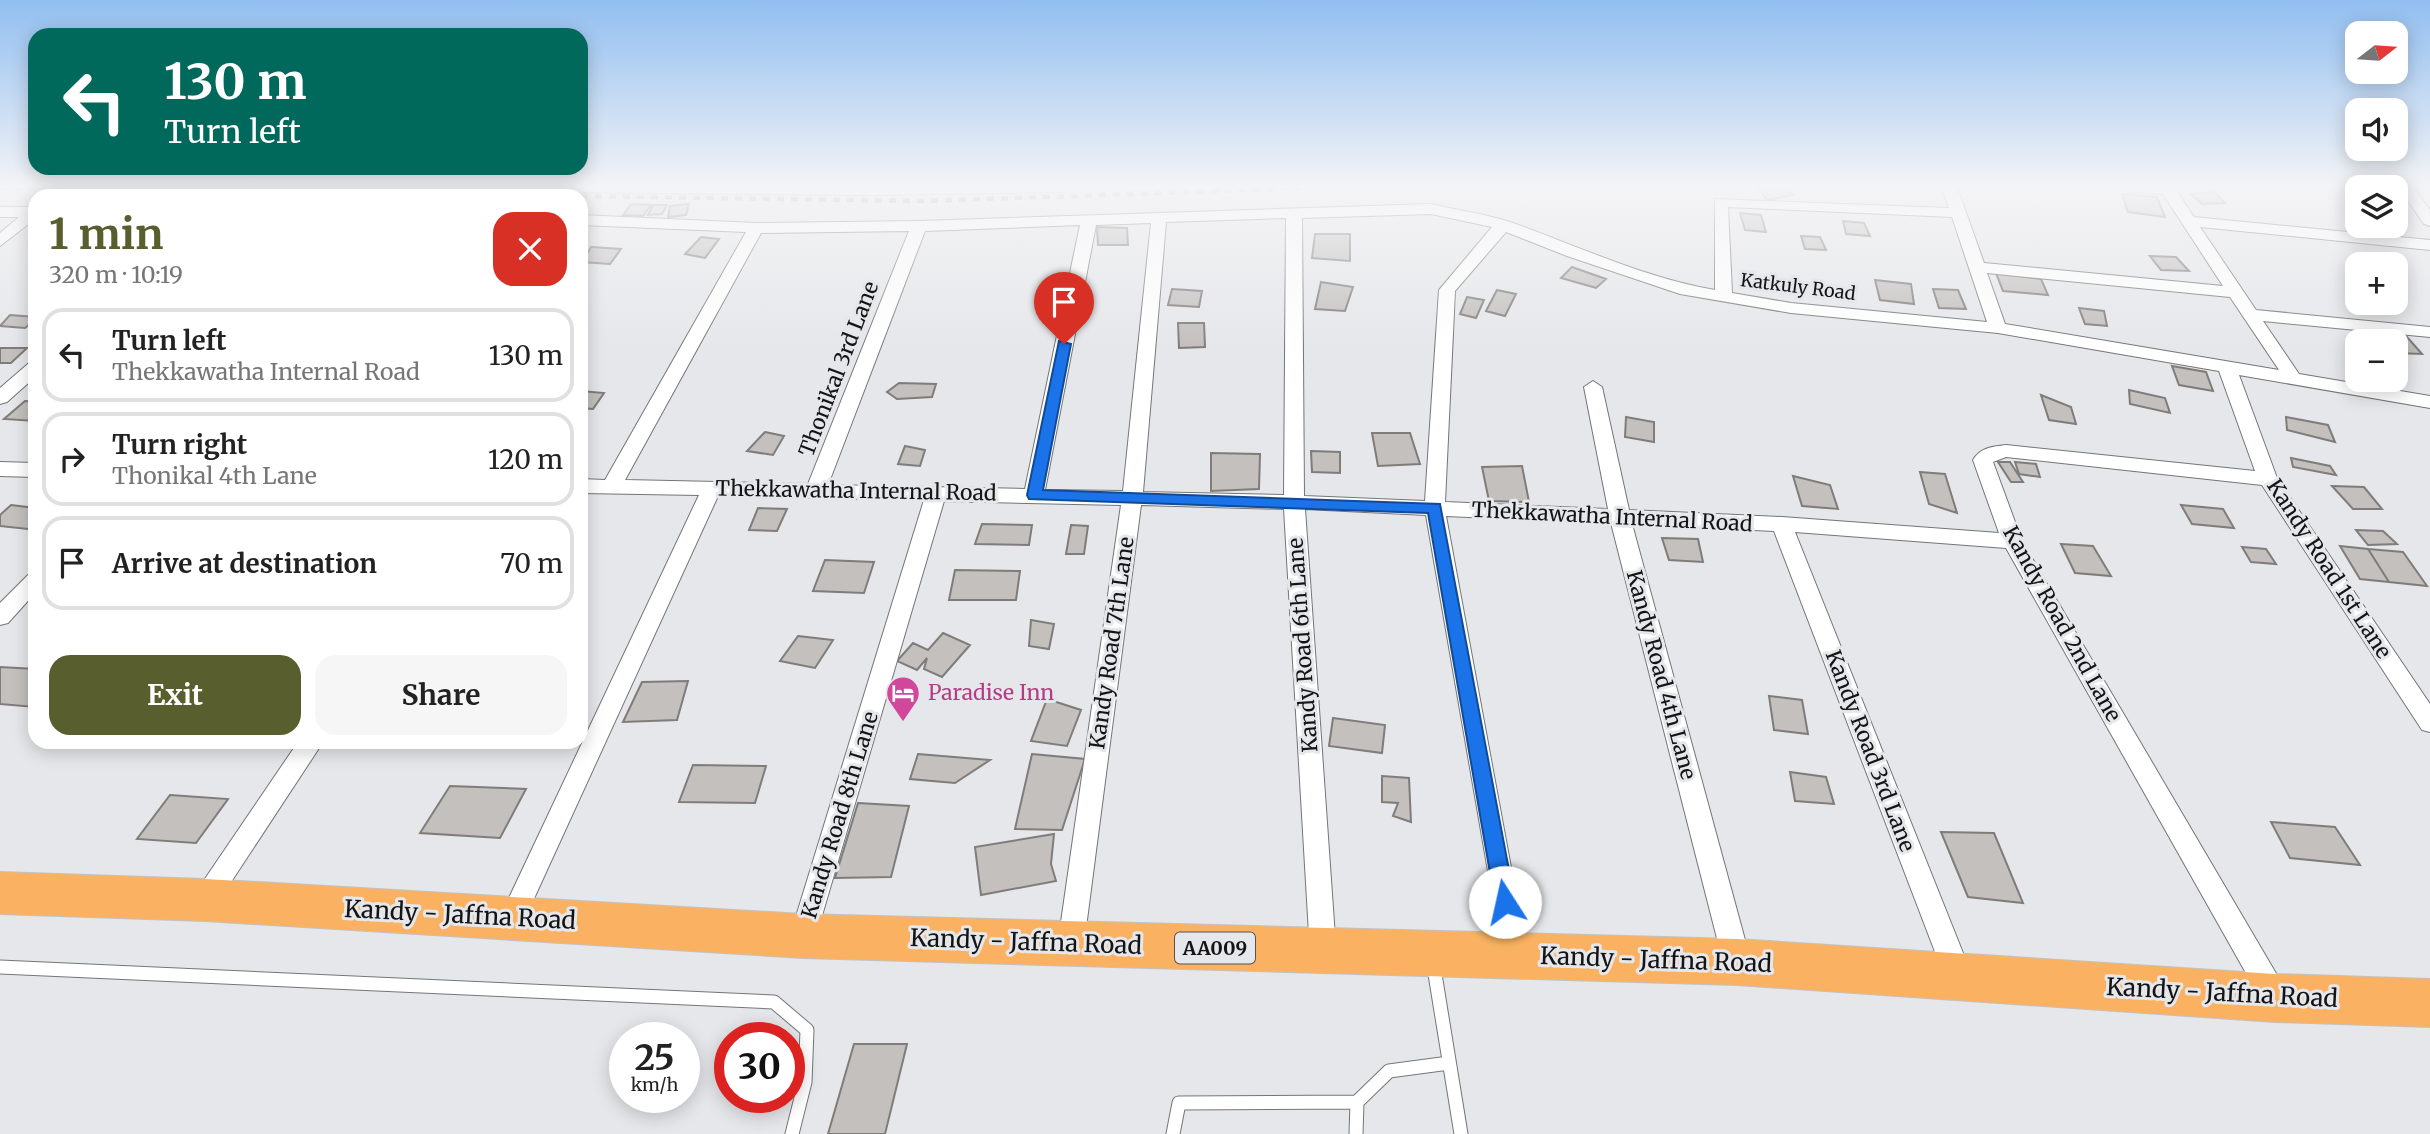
<!DOCTYPE html>
<meta charset="utf-8">
<style>
:root{--surface:#fff;--page:#f6f6f6;--text:#222;--muted:#767676;--line:#e0e0e0;--accent:#585e2d}
body{margin:0;font-family:Merriweather,serif;background:var(--page);color:var(--text);height:100vh;display:flex;flex-direction:column;font-size:26px;white-space:nowrap}
*{box-sizing:border-box;margin:0}
p{font-size:23px;color:var(--muted)}
.icon{flex:none;width:38px;height:38px;fill:none;stroke:currentColor;stroke-width:2;stroke-linecap:round;stroke-linejoin:round}
.map{position:relative;flex:1;overflow:hidden}
.side{position:absolute;left:28px;top:189px;width:560px;height:560px;display:flex;flex-direction:column;background:var(--surface);border-radius:21px;box-shadow:0 4px 18px #0003}
.side>*{flex:none}
.top-card{position:absolute;left:28px;top:28px;width:560px;height:147px;border-radius:21px;box-shadow:0 4px 18px #0003;background:#00695c;color:#fff;overflow:hidden}
.needle{width:46px;rotate:73deg}
.tools{position:absolute;left:2345px;top:21px;display:grid;gap:14px}
.tools a{display:grid;place-items:center;width:63px;height:63px;border-radius:14px;background:var(--surface);box-shadow:0 4px 18px #0003;font-size:35px}
.speed{position:absolute;left:609px;top:1022px;display:flex;gap:14px;font-size:35px;font-weight:700;text-align:center}
.speed>*{display:grid;place-content:center;width:91px;height:91px;border-radius:50%;background:var(--surface);box-shadow:0 4px 18px #0003;line-height:1}
.speed small{font-size:18px;font-weight:400}
.speed .limit{border:10px solid #d22;background:#fff;color:#111}
.pin{position:absolute;display:grid;place-items:center;width:60px;height:60px;color:#fff;margin:-72px -30px;border-radius:50% 50% 50% 0;rotate:-45deg;box-shadow:0 0 7px #0007}
.pin .icon{rotate:45deg}
.me{position:absolute;width:77px;margin:-38px;rotate:350deg;stroke-linejoin:round;filter:drop-shadow(0 0 5px #0008)}
.turn{display:flex;align-items:center;gap:24px;height:147px;padding:0 21px;font-size:32px}
.turn .icon{width:91px;height:91px;stroke-width:2.5}
.turn b{display:block;font-size:49px;line-height:60px}
.round{display:grid;place-items:center;flex:none;width:74px;height:74px;border-radius:21px;background:var(--page)}
.summary{display:flex;align-items:center;justify-content:space-between;height:119px;padding:0 21px}
h1{font-size:42px;font-weight:700;line-height:52px;color:var(--accent)}
.button{display:flex;gap:14px;margin-top:auto;padding:14px 21px}
.button a{flex:1;height:80px;border-radius:21px;background:var(--accent);color:#fff;font-size:28px;font-weight:700;line-height:80px;text-align:center}
.button a+a{background:var(--page);color:var(--text)}
ul{padding:0;list-style:none}
li{display:flex;align-items:center;gap:21px;height:94px;margin:0 14px 10px;padding:0 7px;border:4px solid var(--line);border-radius:21px}
li div{flex:1}
li b{display:block;font-size:26px}
li em{font-style:normal}
.map>svg:first-child{display:block}
.building{fill:#c3c0be;stroke:#7f7c7a;stroke-width:2}
.lines{fill:none;stroke-linecap:round;stroke-linejoin:round}
.lane-casing{stroke:#747578;stroke-width:15}
.street-casing{stroke:#747578;stroke-width:2}
.highway-casing{stroke:#c2c2c2;stroke-width:2}
.lane{stroke:#fff;stroke-width:13}
.street{fill:#fff;fill-rule:evenodd}
.highway{fill:#fab262;fill-rule:evenodd}
.rail{stroke:#7f8082;stroke-width:4.5;stroke-dasharray:7 7;stroke-linecap:butt}
.route{fill:#1a73e8;stroke:#114b97;stroke-width:2}
.labels{text-anchor:middle;stroke-width:6;stroke-linejoin:round;paint-order:stroke}
.far-street-label{font-size:18px;fill:#141415;stroke:#e6e7ea}
.shield{fill:#e6e7ea;stroke:#535355;stroke-width:2}
.shield-label{font-size:19px;font-weight:bold;fill:#141415}
.street-label{font-size:21px;fill:#141415;stroke:#e6e7ea}
.hotel-label{font-size:21px;fill:#b23c85;stroke:#e6e7ea;text-anchor:start}
.near-street-label{font-size:24px;fill:#141415;stroke:#e6e7ea}
</style>
<div class="map">
<svg width="2430" height="1134" viewBox="0 0 2430 1134">
<rect width="100%" height="100%" fill="#e6e7ea"/>
<path class="building" d="M1757 187H1787L1793 195 1767 200Z
M2214 192 2225 203 2202 204 2191 194Z
M2122 194 2157 197 2165 217 2128 212Z
M631 204 651 205 643 216 623 215Z
M689 204 686 215 668 217 670 206Z
M653 205H667L662 214 648 215Z
M1740 213 1761 215 1766 232 1745 230Z
M1843 221 1864 223 1870 236 1846 234Z
M1097 227 1127 228 1128 245H1098Z
M1315 234H1350V261L1312 258Z
M1801 236 1820 237 1826 250 1805 249Z
M701 237 719 239 705 258 685 254Z
M591 247 621 249 610 264 582 262Z
M2150 256 2176 257 2189 271 2161 270Z
M1572 267 1606 279 1596 288 1561 278Z
M1996 273 2041 279 2048 295 2003 291Z
M1875 280 1911 284 1914 304 1880 300Z
M1321 282 1353 287 1345 311 1315 309Z
M1172 289 1202 291 1199 307 1168 305Z
M1933 289 1958 290 1966 309 1939 308Z
M1497 290 1516 294 1505 316 1486 311Z
M1467 297 1484 300 1476 318 1460 314Z
M2079 308 2104 311 2107 326 2085 324Z
M10 315 35 317V320L25 328 0 326Z
M1178 323H1204L1205 347 1179 348Z
M2375 334 2407 337 2422 354 2396 353V341H2380Z
M0 348H27L11 363H0Z
M2172 366 2206 372 2213 391 2179 385Z
M899 383 936 384 932 397 897 399 887 392Z
M2129 390 2165 398 2170 413 2130 404Z
M581 391 604 393 593 409 581 408Z
M2041 395 2071 407 2076 424 2049 420Z
M25 401 35 402V421L4 419Z
M1626 417 1654 422V442L1625 437Z
M2286 417 2328 425 2335 442 2287 430Z
M765 432 784 436 773 455 747 451Z
M1372 433H1410L1420 464 1378 466Z
M905 446 925 450 920 466 898 464Z
M1311 451 1340 452V473L1312 472Z
M1211 453 1260 454 1259 489 1211 491Z
M2291 458 2330 466 2336 475 2293 467Z
M1998 462H2010L2023 482H2011Z
M2015 462 2036 464 2040 477 2019 474Z
M1522 466 1529 502 1489 501 1482 467Z
M1920 472 1945 474 1957 513 1929 504Z
M1793 476 1830 485 1838 509 1802 506Z
M2332 486 2364 487 2382 509H2353Z
M11 505 35 508V522L28 529 0 526V515Z
M2181 505 2223 509 2234 528 2192 524Z
M758 508 787 509 777 531 749 530Z
M982 524 1032 525 1029 545 975 544Z
M1071 525 1088 526 1084 554H1066Z
M2356 530 2383 531 2397 544 2368 545Z
M1662 538 1698 539 1703 562 1669 560Z
M2061 544 2093 546 2111 576 2075 573Z
M2340 546 2368 549 2389 582 2360 579Z
M2242 547 2266 549 2276 564 2251 562Z
M2368 549 2403 552 2427 586 2389 582Z
M825 560 874 562 864 593 813 591Z
M955 570 1020 571 1016 600H949Z
M1031 620 1054 624 1049 649 1029 646Z
M943 633 970 645 942 677 924 669 927 658 917 670 897 661 913 643 928 650Z
M798 636 833 640 815 668 780 661Z
M0 667 35 669V707L0 704Z
M688 681 677 720 623 722 642 682Z
M1769 696 1802 700 1808 734 1774 730Z
M1047 699 1081 710 1067 746 1031 741Z
M1333 718 1385 725 1382 753 1329 746Z
M918 754 990 760 955 783 910 779Z
M1032 754 1085 759 1062 830 1015 829Z
M693 765 766 766 755 803 679 802Z
M1790 772 1826 777 1834 804 1795 801Z
M1382 776 1409 778 1411 822 1393 816 1398 803 1382 802Z
M450 786 526 789 500 838 420 833Z
M170 795 228 799 196 843 137 839Z
M858 803 909 806 891 877 835 878Z
M2271 822 2335 827 2360 865 2290 858Z
M1941 832 1994 833 2023 903 1968 897Z
M1054 834 1051 864 1056 881 981 895 975 847Z
M854 1044H907L885 1134H828Z"/>
<g class="lines">
<g class="lane-casing">
<path id="lane" d="M1433 962 1461 1134
M0 967 774 1002 807 1030 805 1082 792 1134
M1173 1134 1179 1103 1357 1102
M1356 1134 1357 1102 1389 1071 1449 1063"/>
</g>
<g class="street-casing">
<path id="street" d="M546 187H1071L1064 192 863 195 553 192Z
M1941 187H1957L1984 263 2223 286 2163 194 2135 192 2128 187H2174L2194 217 2430 240V250L2200 227 2256 310 2430 327V337L2263 321 2299 374 2430 396V408L2239 375 2277 478 2430 704V732L2422 730 2262 485 2006 457 1993 462 2022 541 2284 987 2288 996 2284 1005 2274 1009 2264 1005 2006 548 1795 532 1973 978 1969 987 1959 991 1949 987 1945 978 1774 531 1632 524 1751 962 1747 971 1737 975 1727 971 1723 962 1611 523 1446 516 1527 954 1524 963 1514 966 1504 963 1426 515 1305 509 1336 951 1333 960 1323 963 1313 960 1310 951 1284 509 1141 505 1084 943 1080 952 1071 955 1062 952 1058 943 1121 505 944 501 816 936 812 945 803 948 794 945 790 936 924 500 718 496 521 927 512 931 503 927 499 919 699 495 581 493V479L605 480 746 232 581 225V215L756 223 919 221 1431 204C1457 210 1485 214 1510 222 1578 246 1644 278 1715 290V199L1949 208ZM1728 207 1952 217 1987 322 1791 303 1732 293ZM1431 214 1492 227 1439 290 1425 501 1304 496 1302 218ZM1286 218 1284 495 1143 492 1166 222ZM1151 223 1123 491 1045 490 1096 225ZM1080 225 1025 489 828 485 925 231ZM909 231 808 484 625 480 761 233ZM1506 232 1567 256 1680 294 1791 313 1998 333 2219 371 2255 471 2006 445C1992 447 1981 447 1973 460L1999 533 1782 517 1629 510 1602 387 1593 381 1584 387 1608 509 1445 502 1455 291ZM1987 273 2230 297 2279 370 2005 324Z
M2398 187H2413L2430 210V226L2424 224Z
M0 207H35V219L0 246V233L19 217H0Z
M35 362V377L7 402 0 404V388L29 363Z
M0 462 35 463V477L0 476Z
M35 572V593L8 623 0 625V603L28 575Z
M298 742H323L214 908 205 912 196 908 192 900 196 892Z"/>
</g>
<g class="highway-casing">
<path id="highway" d="M0 872 205 879 803 914 1737 939 2275 974 2430 979V1027L2275 1022 1737 985 803 958 205 921 0 914Z"/>
</g>
<use href="#lane" class="lane"/>
<use href="#street" class="street"/>
<use href="#highway" class="highway"/>
<path class="rail" d="M0 188 556 196
M581 196 922 201 1332 187"/>
</g>
<linearGradient id="sky" x2="0" y2="1"><stop stop-color="#91bef0"/><stop offset="0.54" stop-color="#f4f4f6"/><stop offset="1" stop-color="#f4f4f6" stop-opacity="0"/></linearGradient>
<rect width="2430" height="346" fill="url(#sky)"/>
<path class="route" d="M1059 341 1071 344 1043 490 1440 504 1515 902 1512 908 1505 910 1498 908 1495 902 1428 513 1029 499 1027 495Z"/>
<defs>
<g id="hotel-pin" transform="scale(1.75)"><path d="M0 17L-7.5 6A9.5 9.5 0 1 1 7.5 6Z" fill="#d1479c" stroke="#e6e7ea"/><path d="M-6-4.5h1.5V1H6V5H4.5V3h-9V5H-6ZM-4 0a1.8 1.8 0 1 1 3.6 0ZM.5 0V-2.5h3Q6-2.5 6 0Z" fill="#fff"/></g>
</defs>
<g fill-rule="evenodd">
<use href="#hotel-pin" x="903" y="693"/>
</g>
<g class="labels">
<g class="far-street-label">
<text transform="translate(1798 287) rotate(7)" y="6">Katkuly Road</text>
</g>
<rect class="shield" x="1175" y="932.5" width="80" height="31" rx="5"/>
<g class="shield-label">
<text x="1215" y="955">AA009</text>
</g>
<g class="street-label">
<text transform="translate(839 369) rotate(-69)" y="7">Thonikal 3rd Lane</text>
<text transform="translate(856 491) rotate(1)" y="7">Thekkawatha Internal Road</text>
<text transform="translate(1612 517) rotate(3)" y="7">Thekkawatha Internal Road</text>
<text transform="translate(2329 569) rotate(57)" y="7">Kandy Road 1st Lane</text>
<text transform="translate(2062 624) rotate(61)" y="7">Kandy Road 2nd Lane</text>
<text transform="translate(1112 643) rotate(-82)" y="7">Kandy Road 7th Lane</text>
<text transform="translate(1303 645) rotate(-94)" y="7">Kandy Road 6th Lane</text>
<text transform="translate(1661 675) rotate(75)" y="7">Kandy Road 4th Lane</text>
<text transform="translate(1870 751) rotate(69)" y="7">Kandy Road 3rd Lane</text>
<text transform="translate(840 815) rotate(-73)" y="7">Kandy Road 8th Lane</text>
</g>
<g class="hotel-label">
<text x="928" y="700">Paradise Inn</text>
</g>
<g class="near-street-label">
<text transform="translate(460 915) rotate(3)" y="8">Kandy - Jaffna Road</text>
<text transform="translate(1026 942) rotate(2)" y="8">Kandy - Jaffna Road</text>
<text transform="translate(1656 960) rotate(2)" y="8">Kandy - Jaffna Road</text>
<text transform="translate(2222 993) rotate(3)" y="8">Kandy - Jaffna Road</text>
</g>
</g>
</svg>
<div class="tools">
<a><svg class="needle" viewBox="-14 -14 28 28"><path d="M0-13l5 13h-10z" fill="#e53935"/><path d="M0 13l5-13h-10z" fill="#767676"/></svg></a>
<a><svg class="icon" aria-label="sound" viewBox="0 0 24 24"><path d="M4 9h4l5-4v14l-5-4H4zM17 9q2 3 0 6"/></svg></a>
<a><svg class="icon" aria-label="layers" viewBox="0 0 24 24"><path d="M12 4l9 5-9 5-9-5zM3 14l9 5 9-5"/></svg></a>
<a>+</a>
<a>−</a>
</div>
<div class="speed"><div>25<small>km/h</small></div><div class="limit">30</div></div>
<div class="pin" style="left:1064px;top:344px;background:#d93025"><svg class="icon" aria-label="arrive" viewBox="0 0 24 24"><path d="M6 21V4h12l-3 4 3 4H6"/></svg></div>
<svg class="me" style="left:1505px;top:902px" viewBox="-20 -20 40 40"><circle r="19" fill="#fff"/><path d="M0-13L10 11 0 6-10 11z" fill="#1a73e8"/></svg>
<div class="top-card">
<div class="turn"><svg class="icon" aria-label="left" viewBox="0 0 24 24"><path d="M17 20v-9H6M10 6l-5 5 5 5"/></svg><div><b>130 m</b>Turn left</div></div>
</div>
<section class="side">
<div class="summary"><div><h1>1 min</h1><p>320 m · 10:19</p></div><a class="round" style="background:#d93025;color:#fff"><svg class="icon" aria-label="close" viewBox="0 0 24 24"><path d="M6 6l12 12M18 6L6 18"/></svg></a></div>
<ul>
<li><svg class="icon" aria-label="left" viewBox="0 0 24 24"><path d="M17 20v-9H6M10 6l-5 5 5 5"/></svg><div><b>Turn left</b><p>Thekkawatha Internal Road</p></div><em>130 m</em></li>
<li><svg class="icon" aria-label="right" viewBox="0 0 24 24"><path d="M7 20v-9h11M14 6l5 5-5 5"/></svg><div><b>Turn right</b><p>Thonikal 4th Lane</p></div><em>120 m</em></li>
<li><svg class="icon" aria-label="arrive" viewBox="0 0 24 24"><path d="M6 21V4h12l-3 4 3 4H6"/></svg><div><b>Arrive at destination</b></div><em>70 m</em></li>
</ul>
<div class="button"><a>Exit</a><a>Share</a></div>
</section>
</div>
